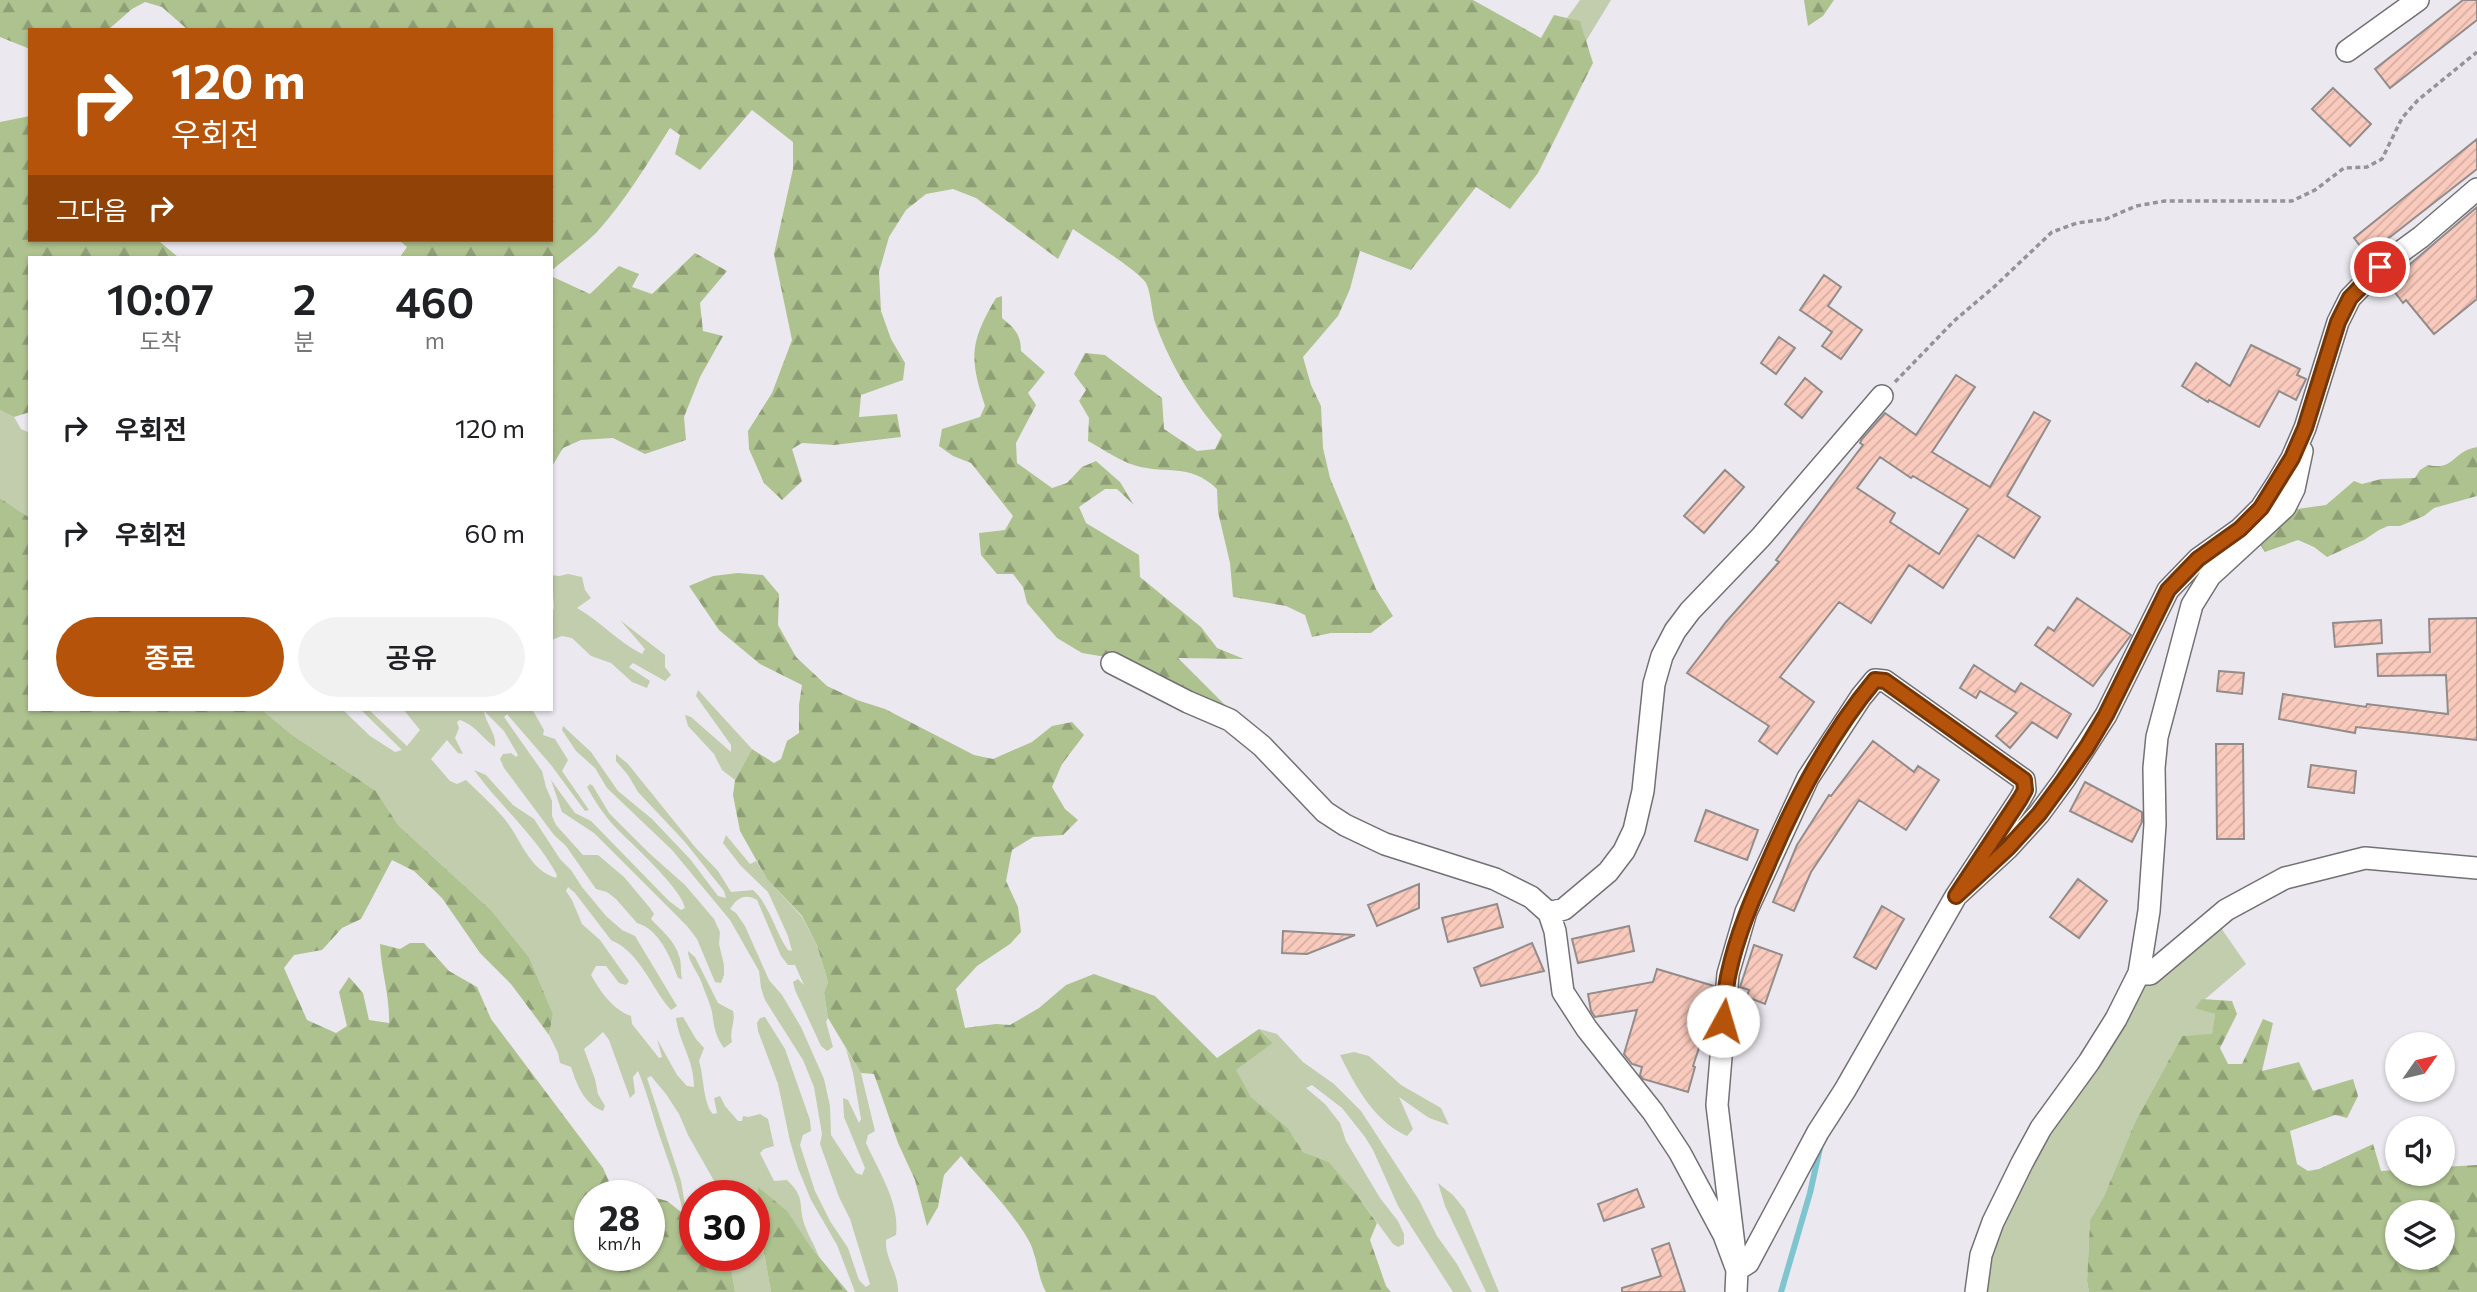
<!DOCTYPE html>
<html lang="ko">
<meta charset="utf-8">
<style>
:root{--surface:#fff;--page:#f2f2f2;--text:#202124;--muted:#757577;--accent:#b45309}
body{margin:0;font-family:Commissioner,"Noto Sans KR",sans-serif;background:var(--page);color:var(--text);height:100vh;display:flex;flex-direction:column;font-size:26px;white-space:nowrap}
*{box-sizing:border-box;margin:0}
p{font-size:23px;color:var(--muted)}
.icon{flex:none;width:38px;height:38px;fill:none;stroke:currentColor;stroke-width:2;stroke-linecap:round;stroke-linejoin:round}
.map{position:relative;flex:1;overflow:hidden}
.side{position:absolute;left:28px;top:256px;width:525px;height:455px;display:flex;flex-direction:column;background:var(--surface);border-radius:0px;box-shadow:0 2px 5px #0004}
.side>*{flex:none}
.guide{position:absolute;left:28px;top:28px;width:525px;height:214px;border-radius:0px;box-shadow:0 2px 5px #0004;background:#b45309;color:#fff;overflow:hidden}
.needle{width:46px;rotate:56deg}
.tools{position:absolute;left:2385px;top:1032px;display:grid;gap:14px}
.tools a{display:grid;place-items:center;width:70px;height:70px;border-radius:50%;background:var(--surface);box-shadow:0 2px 5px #0004;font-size:35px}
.speed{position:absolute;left:574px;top:1180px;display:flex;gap:14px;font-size:35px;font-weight:700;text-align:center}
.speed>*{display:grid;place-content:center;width:91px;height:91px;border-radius:50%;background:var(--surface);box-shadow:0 2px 5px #0004;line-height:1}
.speed small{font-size:18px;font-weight:400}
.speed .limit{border:10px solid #d22;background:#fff;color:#111}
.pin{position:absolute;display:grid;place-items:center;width:60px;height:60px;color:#fff;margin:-30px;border:4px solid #fff;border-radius:50%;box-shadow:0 2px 7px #0007}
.me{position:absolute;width:77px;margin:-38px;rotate:6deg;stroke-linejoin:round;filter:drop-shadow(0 0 5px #0008)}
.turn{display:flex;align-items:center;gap:24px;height:147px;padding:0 28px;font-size:32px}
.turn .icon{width:91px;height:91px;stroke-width:2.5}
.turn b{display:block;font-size:49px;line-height:60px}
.then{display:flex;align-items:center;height:66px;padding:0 28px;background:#0003;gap:14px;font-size:26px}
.eta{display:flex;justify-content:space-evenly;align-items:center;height:119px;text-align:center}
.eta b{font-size:42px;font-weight:600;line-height:49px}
.primary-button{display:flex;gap:14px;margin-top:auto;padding:14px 28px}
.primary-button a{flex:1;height:80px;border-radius:42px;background:var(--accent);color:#fff;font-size:28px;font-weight:600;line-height:80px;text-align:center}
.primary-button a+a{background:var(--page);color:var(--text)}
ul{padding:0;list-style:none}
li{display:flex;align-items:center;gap:21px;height:105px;padding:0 28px}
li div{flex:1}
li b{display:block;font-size:26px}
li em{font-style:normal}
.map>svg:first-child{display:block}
.grass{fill:#c1cdad}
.forest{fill:url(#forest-firs);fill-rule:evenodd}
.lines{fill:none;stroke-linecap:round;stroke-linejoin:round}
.stream{stroke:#7ec5cf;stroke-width:6}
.building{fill:url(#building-hatch);stroke:#938c8b;stroke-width:2;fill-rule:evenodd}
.minor-casing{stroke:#737076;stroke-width:24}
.path{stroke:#959398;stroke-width:3.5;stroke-dasharray:5 3.5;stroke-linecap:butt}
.minor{stroke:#fff;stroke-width:21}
.route-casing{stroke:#753606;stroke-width:18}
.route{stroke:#b45309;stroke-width:12}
</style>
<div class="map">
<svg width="2477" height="1292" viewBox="0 0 2477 1292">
<defs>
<pattern id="forest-firs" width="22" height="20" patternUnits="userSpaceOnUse" patternTransform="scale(1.75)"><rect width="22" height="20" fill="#aec28f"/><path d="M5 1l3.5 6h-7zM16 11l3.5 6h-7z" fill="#8e9e75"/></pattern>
<pattern id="building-hatch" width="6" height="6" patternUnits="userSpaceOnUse" patternTransform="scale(1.75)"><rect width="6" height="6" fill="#facabd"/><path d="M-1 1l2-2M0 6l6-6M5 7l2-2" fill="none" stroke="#d6aea3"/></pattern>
</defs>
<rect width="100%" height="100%" fill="#ebe9ef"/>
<path class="grass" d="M1580 0H1611L1586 41 1580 22 1567 18Z
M0 410 14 417 21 429 30 433V518L0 498Z
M568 574 582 577 585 590 591 598 577 608C600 621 618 642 642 654L645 649 620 620 665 655V667L671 675 665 681 633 663 629 667 650 681 647 688 632 682 611 663 591 656 572 638 562 636 551 640V611L554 609C554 597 551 587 551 575L559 576Z
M698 690 752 749 735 780 722 770 714 754 688 726 685 715 691 717 731 752V745L696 696Z
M261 709H342L370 736 395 752 402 750 360 709H368L407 746 420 730 403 709H532L544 730 543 735 555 739 568 760 562 771 589 810 585 811 551 765 507 714 504 717 542 771 546 787 552 801V816L556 825 583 855H598L624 877 650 908 654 914 651 919C661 930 675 941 679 956 682 963 680 971 682 979L678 978C671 958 659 929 637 923L616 899 607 892 596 889 566 846 554 835 504 768 500 759 503 754 511 753 516 757 518 755 504 731 484 711C485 723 497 733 495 747 482 738 475 725 460 720L457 722 459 728 455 738 463 754 458 753 447 740 431 759 450 781 457 784 466 780C478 792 491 803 502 816 520 836 528 870 556 878L557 875C536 836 500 806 474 770L486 775 513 805 534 819 560 859 571 870 582 887 606 916 622 930 635 936 677 1006 671 1010C651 988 641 953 611 940L575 893 568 887 566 891 572 900 582 924 600 940 629 981 626 985 619 983 606 966H596L591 975C600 991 613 1010 631 1016L632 1024 659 1058 662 1057 657 1039 677 1075 687 1086 694 1087C694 1059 679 1043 676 1018L683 1017 696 1039 704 1048 699 1061C704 1076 703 1104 713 1114L717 1113 714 1098 720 1096 725 1106 738 1121H742L743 1116 748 1117 760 1114 768 1119 774 1146 764 1149 760 1153 774 1181 787 1180C807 1199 797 1204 805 1226 809 1237 815 1246 819 1257L759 1188V1224L771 1292H735L729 1255H754V1195H722L688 1135 679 1114 666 1094 651 1076 647 1078 681 1181 687 1217 683 1214C678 1185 668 1161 659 1134 652 1113 647 1092 638 1071L633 1077 635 1093 630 1098 609 1040 603 1032C596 1038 591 1044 584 1049L595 1079 598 1094 605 1106 603 1111C584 1104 577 1085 571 1067L560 1063 558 1053 549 1035 553 1014 529 957 491 910 398 825 376 791 291 734Z
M563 726 591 752 618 791 652 819 690 859 718 896 726 898 724 891 685 842 638 792 628 775 616 761V754L628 764 695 847 718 871 731 892 753 890C770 905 775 932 788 950L792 951 788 936 768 892 741 866 723 843 726 835 750 864 756 861 768 880 802 917 817 945 828 982 824 993 828 1018 826 1022 833 1047 827 1051 821 1046 795 990 793 982 798 979 804 985 795 965H788L781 956 757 900C745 893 737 898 730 909L736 913 745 926 769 980 782 995 801 1027 824 1079 830 1106 831 1135 856 1173 862 1175 865 1168 844 1117 843 1098 848 1100 859 1123 861 1119 853 1073 846 1049 861 1073 875 1131 868 1135 866 1143C879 1172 900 1203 896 1235L886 1240C885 1259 899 1274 898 1292H855L837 1245 811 1200 798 1168 790 1141 778 1084 758 1031 757 1023 760 1018 765 1017 785 1049 810 1120 811 1131 803 1135 800 1145 815 1191 830 1221 848 1248 859 1280 866 1287 870 1284 850 1219 839 1197 820 1144 822 1134 814 1087 803 1060 765 1000 761 988 759 971 730 920 672 850 607 788 595 768 576 751 562 730Z
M551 780 575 813 591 821 669 901 681 910 685 908C682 889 632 844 616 828 605 816 595 802 587 787L590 784 593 786 609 813 649 853 685 885 714 919 720 932 719 944 724 965V975L721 983 715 982 697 939 687 926 594 833 562 812Z
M2219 925 2246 964 2196 1007 2215 1014 2212 1035 2182 1036 2135 1122 2104 1196 2090 1220 2087 1281 2089 1292H1982L1989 1248 2046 1130 2147 984Z
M688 951 695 957 718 1003 733 1011C736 1022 729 1030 732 1042L724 1048C715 1036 714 1026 712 1012 710 1003 704 990 701 981 697 971 688 961 688 951Z
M1259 1029 1277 1034 1303 1062 1334 1084 1361 1111 1419 1200 1437 1236 1457 1264 1472 1292H1453L1398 1206 1373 1150 1365 1137 1342 1108 1312 1085 1306 1088 1325 1104 1340 1123 1346 1141 1380 1198 1398 1221 1404 1234V1244L1398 1247 1393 1244 1354 1191 1329 1162 1303 1152 1288 1128 1251 1097 1235 1070 1273 1043Z
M1354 1052 1369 1056 1401 1085 1441 1108 1449 1125 1429 1118 1399 1097 1413 1129 1407 1136C1375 1122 1355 1086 1340 1055Z
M1438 1183 1453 1195 1465 1210 1499 1292H1486L1445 1206Z"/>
<path class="forest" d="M0 0H1473L1541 38 1554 15 1580 21 1593 63 1538 173 1510 209 1476 187 1411 270 1360 251 1350 289 1338 316 1303 357 1311 385 1321 406 1323 448 1330 478 1376 589 1393 616 1371 633H1331L1312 637 1305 615 1286 606 1233 597 1230 563 1218 512 1217 489C1187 460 1163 477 1128 463 1114 457 1101 448 1088 441L1089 418 1079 401 1086 390 1074 374 1085 353 1105 355 1162 398 1164 429 1197 451 1215 449 1222 435C1193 401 1172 368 1156 325 1151 313 1152 295 1146 283 1139 271 1087 239 1073 229L1058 259 976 198 953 189 926 194 906 210 889 237 879 272 881 311 891 339 905 363 903 380 861 395 859 417 897 414 901 437 834 445 802 443 792 449 802 481 782 500 764 483 749 449 748 431 772 393 792 340 774 254 793 169V142L752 110 700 170 675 154 680 135 670 128C647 164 626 200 597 232 583 246 566 258 551 271V257H400L407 247 399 240H551V30H188L162 7 145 2 132 9 108 30H30V49L0 37Z
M1804 0H1834L1823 16 1808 26Z
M30 116V240H154L160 242 178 257H30V412L14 417 0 410V122Z
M695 253 727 271 700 303 703 331 723 336 700 377 684 417 686 440 645 454 613 438 581 440 563 448 551 468V276L590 294 619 266 639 274 632 287 652 294Z
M1002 296V318C1014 328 1021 334 1021 351L1045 372 1028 393 1036 405 1016 443 1017 463 1052 488 1067 483 1082 467 1096 461 1120 482 1134 505 1117 489H1105L1079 507 1086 523 1139 555 1140 577 1201 627 1217 648 1244 659 1178 658 1249 729 1112 658 1082 653 1057 638 1027 603 1023 587 1013 574H997L981 555 979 533 1005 530 1013 516 971 463 953 456 939 446 942 429 980 417 985 406C969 358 970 342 996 298Z
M2477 447V496L2434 508 2424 516 2400 526H2388L2379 530 2364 540 2327 557 2314 547 2298 540 2265 552 2258 541 2290 510 2326 505 2354 481 2362 484 2381 479 2415 478 2420 470 2428 465C2455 471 2451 452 2477 447Z
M0 498 30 518V709H261L291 734 376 791 398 825 491 910 529 957 553 1014 549 1035 511 984 480 953 442 898 414 871 392 860 361 919 342 928 322 950 294 955 284 968 307 1020 336 1033 347 1026 339 992 349 977 363 993 369 1020 389 1023C390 996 381 971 380 944L400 949 410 943H424L449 971 477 987 491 1019 603 1168 615 1195H590V1255H649V1196L667 1201 695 1223V1255H729L735 1292H0Z
M738 573 763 575 779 594 778 625 796 657 827 686 857 700 885 709 974 755 993 759 1032 742 1052 726 1072 722 1084 735 1062 764 1052 787 1065 809 1078 820 1063 835 1033 837 1012 850 1006 881 1018 907 1021 932 1010 944 977 966 956 989 965 1028 996 1024 1010 1025 1039 1008 1066 985 1094 974 1155 996 1217 1058 1259 1029 1273 1043 1236 1070 1251 1097 1288 1128 1303 1152 1329 1162 1354 1191 1377 1223 1370 1240 1386 1286 1391 1292H1046C1037 1276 1038 1258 1029 1241 1011 1209 984 1184 961 1156L944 1175 938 1207 927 1226 915 1180 898 1143 874 1074 861 1073 828 1018 824 993 828 982 817 945 802 916 767 879 740 831 733 795 735 780 752 749 774 763 781 759 787 741 799 733V705L802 685 760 664 719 630 689 586 713 576Z
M2202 999 2232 1001 2237 1014 2220 1048 2228 1064H2242L2263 1019 2273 1023 2262 1071 2299 1062 2313 1091 2353 1079 2358 1096 2347 1118 2335 1115 2290 1131 2297 1164 2308 1171 2319 1169 2373 1144 2381 1171 2397 1170 2398 1174H2443V1167L2477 1165V1292H2089L2087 1281 2090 1220 2104 1196 2135 1122 2182 1036 2212 1034 2215 1014 2195 1008ZM2398 1213H2443V1258H2398Z
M758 1187 787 1211 810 1246 848 1292H771L759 1224Z"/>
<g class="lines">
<path class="stream" d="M1781 1292 1810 1193 1820 1148"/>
</g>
<path class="building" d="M2463 0H2477V20L2390 88 2375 69Z
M2333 88 2371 124 2350 146 2312 109Z
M2477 139V169L2367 255 2354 238Z
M2477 207V299L2434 334 2406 300 2403 303 2388 283Z
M1824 275 1841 287 1828 306 1862 330 1841 359 1822 346 1832 332 1800 310Z
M1779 337 1795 348 1776 374 1761 363Z
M2251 345 2300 369 2297 375 2306 379 2296 400 2279 391 2259 427 2209 400 2208 402 2182 386 2196 363 2230 386Z
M1956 375 1975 387 1932 452 1990 487 2034 412 2050 421 2007 496 2040 517 2014 558 1978 535 1943 588 1909 565 1871 623 1839 602 1780 677 1814 702 1777 754 1759 741 1769 726 1687 673 1726 622 1779 562 1776 560 1863 445 1860 443 1862 439 1885 413 1916 435ZM1880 457 1911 478 1913 476 1968 509 1939 554 1890 522 1895 513 1857 488Z
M1805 378 1822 392 1802 418 1785 404Z
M1725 470 1744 487 1704 533 1684 516Z
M2077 598 2131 635 2093 686 2035 645 2048 627 2054 631Z
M2477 618V740L2356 727 2355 733 2279 719 2283 694 2366 707 2367 704 2448 714 2446 675 2378 676 2377 654 2430 652 2429 619Z
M2381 620 2382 643 2335 647 2333 623Z
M1974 665 2015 692 2021 683 2071 714 2057 738 2032 722 2010 748 1996 736 2017 713 1980 691 1976 698 1960 688Z
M2219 671 2244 673 2242 694 2217 691Z
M1873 741 1914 772 1918 766 1939 780 1906 830 1859 800 1811 872 1794 911 1773 902 1797 845 1829 795 1831 796Z
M2216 744H2243L2244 839H2217Z
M2311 765 2356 771 2354 793 2308 787Z
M2085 782 2142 812V822L2132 842 2070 811Z
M1706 810 1758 830 1747 860 1695 841Z
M2078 879 2107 901 2079 938 2050 917Z
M1419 884V908L1377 926 1368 905Z
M1497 904 1503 927 1448 942 1442 918Z
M1882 906 1904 919 1876 969 1854 957Z
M1629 926 1634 951 1578 963 1572 939Z
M1283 931 1355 935 1307 954 1282 953Z
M1532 943 1544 971 1481 986 1474 968Z
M1754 945 1782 955 1765 1004 1747 997 1749 990 1740 987Z
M1657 969 1714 986 1701 1029 1705 1030 1693 1066 1695 1067 1688 1092 1643 1079 1640 1075 1642 1067 1632 1064 1624 1054 1637 1010 1595 1017 1591 1011 1588 994 1653 982Z
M1637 1189 1644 1207 1604 1221 1598 1204Z
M1669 1243 1685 1292H1622V1288L1661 1276 1652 1249Z"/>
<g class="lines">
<g class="minor-casing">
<path id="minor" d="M2347 51 2418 0
M1112 663 1188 702 1230 720 1262 746 1325 812 1345 825 1385 844 1495 879 1531 897 1549 913 1555 931 1563 992 1587 1029 1653 1112 1680 1153 1724 1235 1737 1270 1736 1292
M1956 896 2020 799 2025 790 2024 780 1885 681 1875 680 1861 697 1808 778 1746 912 1728 974 1717 1105 1737 1270 1748 1263 1818 1132 1845 1090 1956 896 2008 848 2039 814 2064 780 2106 715 2168 590 2198 559 2240 529 2261 508 2276 485 2292 458 2305 428 2338 322 2350 298 2380 267 2421 237 2477 189
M1549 913 1564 909 1608 872 1624 851 1634 830 1643 791 1654 684 1662 656 1675 631 1690 611 1761 537 1882 396
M2139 973 2150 974 2226 910 2285 878 2365 858 2477 868
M1976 1292 1981 1255 1993 1222 2022 1163 2041 1128 2089 1062 2116 1019 2139 973 2149 911 2155 824 2154 768 2157 737 2192 605 2210 576 2285 507 2294 489 2302 451"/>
</g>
<path class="path" d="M1895 382 1954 321 1994 287 2052 232 2077 223 2106 219 2136 206 2165 201H2292L2315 190 2344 168 2367 167 2382 159 2402 118 2418 100 2477 52"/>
<use href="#minor" class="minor"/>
</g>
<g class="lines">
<g class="route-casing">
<path id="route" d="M1723 1021C1725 1005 1725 988 1729 972 1737 935 1752 900 1767 866 1795 800 1829 735 1875 680L1885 681 2024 780 2025 790 2020 799 1956 896 2008 848 2039 814 2064 780 2087 747 2106 715 2168 590 2198 559 2240 529 2261 508 2292 458 2305 428 2338 322 2350 298 2380 267"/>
</g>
<use href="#route" class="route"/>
</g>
</svg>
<div class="tools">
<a><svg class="needle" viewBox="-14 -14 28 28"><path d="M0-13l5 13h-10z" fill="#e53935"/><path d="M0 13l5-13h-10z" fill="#757577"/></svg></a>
<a><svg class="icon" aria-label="sound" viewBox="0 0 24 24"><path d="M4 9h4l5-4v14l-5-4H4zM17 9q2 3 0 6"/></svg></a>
<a><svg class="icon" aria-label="layers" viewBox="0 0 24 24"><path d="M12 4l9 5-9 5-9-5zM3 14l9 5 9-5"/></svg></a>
</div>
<div class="speed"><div>28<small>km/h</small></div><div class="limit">30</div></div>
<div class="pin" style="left:2380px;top:267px;background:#d93025"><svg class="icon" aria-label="arrive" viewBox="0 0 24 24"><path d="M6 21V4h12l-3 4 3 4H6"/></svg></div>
<svg class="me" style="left:1723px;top:1021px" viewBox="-20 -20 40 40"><circle r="19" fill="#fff"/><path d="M0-13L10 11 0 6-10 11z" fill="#b45309"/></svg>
<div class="guide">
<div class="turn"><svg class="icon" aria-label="right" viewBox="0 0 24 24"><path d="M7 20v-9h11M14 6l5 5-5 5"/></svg><div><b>120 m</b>우회전</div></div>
<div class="then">그다음<svg class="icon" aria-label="right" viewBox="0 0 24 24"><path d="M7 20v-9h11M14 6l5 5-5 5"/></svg></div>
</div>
<section class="side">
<div class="eta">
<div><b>10:07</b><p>도착</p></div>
<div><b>2</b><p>분</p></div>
<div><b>460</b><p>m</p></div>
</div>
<ul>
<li><svg class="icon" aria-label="right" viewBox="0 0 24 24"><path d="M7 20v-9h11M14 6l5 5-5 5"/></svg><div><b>우회전</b></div><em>120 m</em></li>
<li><svg class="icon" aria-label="right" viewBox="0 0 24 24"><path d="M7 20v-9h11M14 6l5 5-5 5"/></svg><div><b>우회전</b></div><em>60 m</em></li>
</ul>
<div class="primary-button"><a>종료</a><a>공유</a></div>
</section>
</div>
